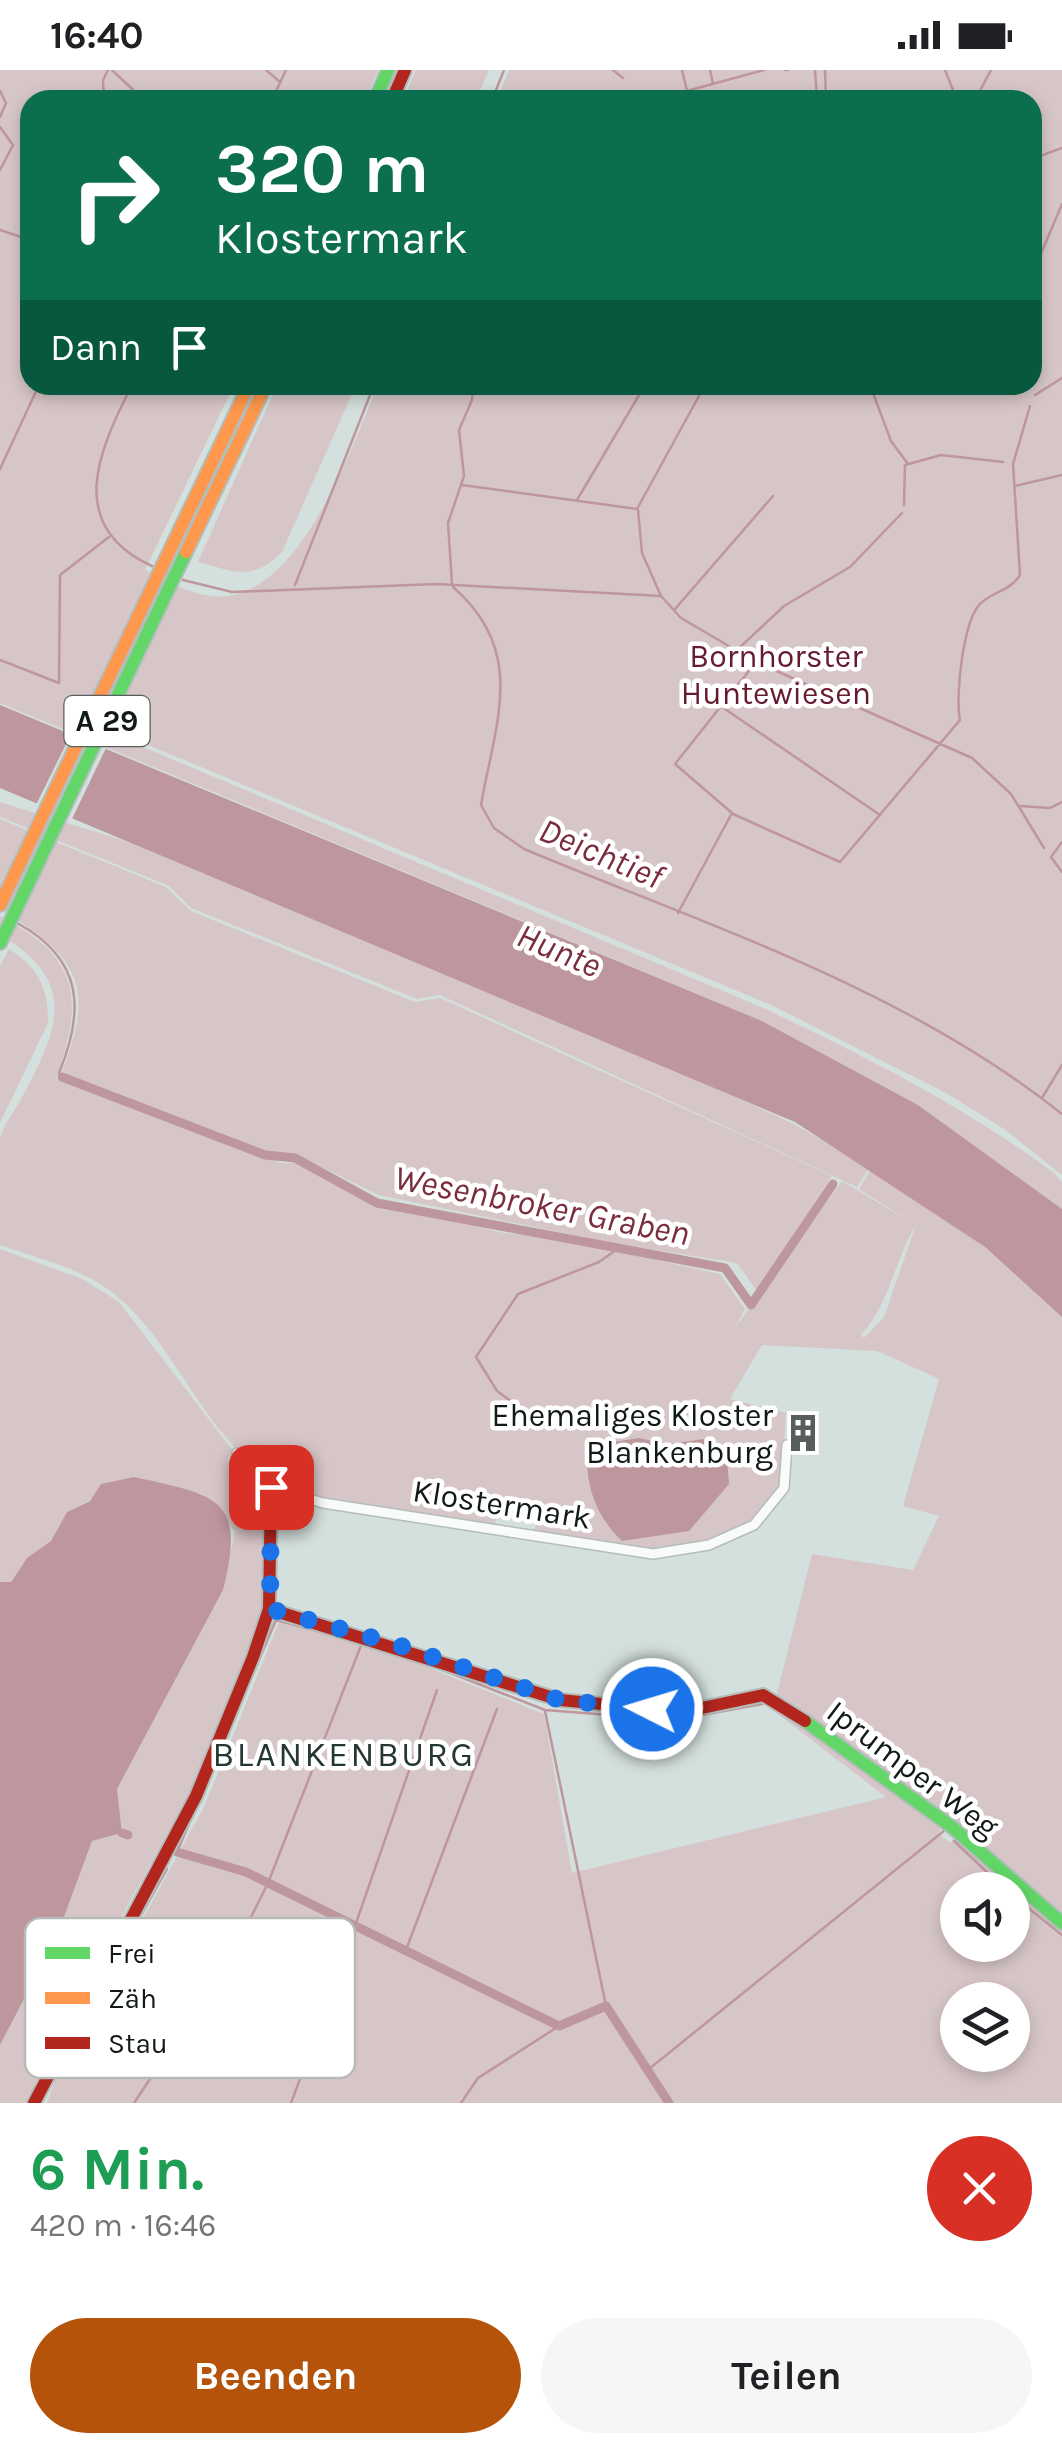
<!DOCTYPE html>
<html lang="de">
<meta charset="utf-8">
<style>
:root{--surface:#fff;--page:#f6f6f6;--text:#202124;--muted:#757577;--accent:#b45309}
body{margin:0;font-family:Karla,sans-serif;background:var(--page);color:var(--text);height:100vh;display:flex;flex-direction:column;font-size:38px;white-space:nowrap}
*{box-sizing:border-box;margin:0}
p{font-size:32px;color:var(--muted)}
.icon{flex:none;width:55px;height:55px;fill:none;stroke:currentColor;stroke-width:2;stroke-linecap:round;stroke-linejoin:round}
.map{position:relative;height:2033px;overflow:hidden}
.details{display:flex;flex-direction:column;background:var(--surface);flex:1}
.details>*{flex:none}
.hud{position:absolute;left:20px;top:20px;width:1022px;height:305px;border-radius:30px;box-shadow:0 5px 15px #0003;background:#0b6e4f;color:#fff;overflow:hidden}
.controls{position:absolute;left:940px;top:1802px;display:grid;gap:20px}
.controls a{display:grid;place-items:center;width:90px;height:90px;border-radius:50%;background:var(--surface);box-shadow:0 5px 15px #0003;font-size:50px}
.pin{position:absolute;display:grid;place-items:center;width:85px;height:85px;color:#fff;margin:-42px;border-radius:20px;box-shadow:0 5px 15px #0006}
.me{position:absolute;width:110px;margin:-55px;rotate:275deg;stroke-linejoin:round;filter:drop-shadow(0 0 8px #0008)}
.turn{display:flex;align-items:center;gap:35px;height:210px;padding:0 30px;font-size:45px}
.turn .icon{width:130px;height:130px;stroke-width:2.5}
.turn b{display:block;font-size:70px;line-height:85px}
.then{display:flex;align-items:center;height:95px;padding:0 30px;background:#0003;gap:20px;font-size:38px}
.round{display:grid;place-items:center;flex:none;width:105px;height:105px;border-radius:52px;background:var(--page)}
.overview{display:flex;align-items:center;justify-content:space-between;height:170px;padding:0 30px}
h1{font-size:60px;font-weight:700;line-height:75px;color:#1e9e55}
.button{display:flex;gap:20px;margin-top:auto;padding:20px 30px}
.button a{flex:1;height:115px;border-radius:60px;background:var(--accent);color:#fff;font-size:40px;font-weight:700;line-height:115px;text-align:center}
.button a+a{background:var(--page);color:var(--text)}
.status{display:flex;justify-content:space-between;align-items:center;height:70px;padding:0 50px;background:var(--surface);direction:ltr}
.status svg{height:28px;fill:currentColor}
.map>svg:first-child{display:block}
.green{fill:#d7c6c8;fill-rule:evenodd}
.water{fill:#be969d}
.pier{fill:#d4e0dd}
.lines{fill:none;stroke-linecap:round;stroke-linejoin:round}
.stream{stroke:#be969d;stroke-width:2.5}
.canal{stroke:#be969d;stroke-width:9}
.street-casing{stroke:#b3bdba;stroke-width:12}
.fast-casing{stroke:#b3bdba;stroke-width:16}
.slow-casing{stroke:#b3bdba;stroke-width:16}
.jam-casing{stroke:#b3bdba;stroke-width:16}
.street{stroke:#f9fafa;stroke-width:9}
.fast{stroke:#63d668;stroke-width:12}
.slow{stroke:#ff974d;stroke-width:12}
.jam{stroke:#b3261e;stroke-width:12}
.route{stroke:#1a73e8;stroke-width:18;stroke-dasharray:0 32.4}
.labels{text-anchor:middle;stroke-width:9;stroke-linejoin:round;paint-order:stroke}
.shield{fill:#fff;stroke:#595f5d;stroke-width:2.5}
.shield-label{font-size:30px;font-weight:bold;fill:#121a18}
.park-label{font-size:32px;fill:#661b2e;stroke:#fff}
.poi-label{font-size:32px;fill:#121a18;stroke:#fff;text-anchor:end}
.street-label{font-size:32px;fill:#121a18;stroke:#fff}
.water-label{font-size:35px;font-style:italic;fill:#7a2d3e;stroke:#fff}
.neighbourhood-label{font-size:35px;letter-spacing:2.5px;fill:#253732;stroke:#fff}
.key{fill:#fff;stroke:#b8baba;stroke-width:2.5}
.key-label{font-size:28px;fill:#121a18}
</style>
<div class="status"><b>16:40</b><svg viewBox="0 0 49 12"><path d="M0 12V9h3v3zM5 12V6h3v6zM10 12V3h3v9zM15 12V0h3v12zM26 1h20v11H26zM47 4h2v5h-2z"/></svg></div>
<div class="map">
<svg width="1062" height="2033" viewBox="0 0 1062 2033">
<rect width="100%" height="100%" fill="#d4e0dd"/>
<path class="green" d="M0 0H378L365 30H30V315H234L145 500C170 513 203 532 233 525 306 509 352 377 378 315H1032V30H497L509 0H1062V1105L1004 1059 946 1023 771 935 110 659 118 641 85 626 74 648 768 940C868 988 966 1037 1055 1104L1062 1112V1139L918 1035 762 951 0 633Z
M416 0H489L476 30H403Z
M277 315H356L282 482C251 512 236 502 198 492Z
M0 732 128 772 706 1014 794 1054 869 1098 857 1117 440 925 417 929 191 838 169 816 0 747Z
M0 749 166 817 191 841 415 932 440 928 832 1106 757 1221 737 1193 612 1173 379 1125 297 1085 269 1083 226 1069 61 1004C97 916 78 886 0 839Z
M0 846C79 887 85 928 56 1008L280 1093H298L401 1138 504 1163 547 1166 720 1204 745 1239 735 1258 842 1111 912 1153 859 1119 871 1099 985 1177 1062 1247V1848L776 1627 812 1484 913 1500 939 1446 903 1436 939 1309 877 1281 762 1275 730 1329 786 1343 781 1416 754 1452 709 1471 655 1481 534 1463 539 1438 509 1432 492 1456C424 1446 327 1443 270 1407 203 1364 177 1277 118 1227 86 1199 39 1189 0 1175 0 1145 0 1093 0 1067 4 1055 13 1043 19 1033 56 964 83 913 0 865ZM916 1155 884 1247 864 1268 861 1265C890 1233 894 1191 916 1155ZM639 1368 668 1374 689 1460 622 1470Z
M9 879C38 897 49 919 48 953L0 1053V896Z
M0 1179 82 1209 119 1232 233 1381 227 1390 261 1424 269 1477 266 1535 190 1721 49 1980 27 2033H0V1975L57 1866 92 1771 122 1763 117 1719 223 1520 235 1461 202 1424 134 1407 67 1442 51 1471 27 1488 10 1513 0 1512Z
M279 1552 397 1585 544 1644 572 1803 886 1727 775 1642 778 1634 943 1754 938 1764 951 1773 955 1764 1062 1857V2033H47L55 2009 204 1737ZM958 1820H1012V1875H958ZM958 1930H1012V1985H958Z"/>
<path class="water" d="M0 635 762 951 918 1035 1062 1139V1247L985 1177 795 1052 0 718Z
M639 1368 668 1374 704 1369 727 1388 729 1414 689 1461 622 1471C598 1448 587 1421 587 1388L608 1373Z
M134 1407C216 1425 247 1427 223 1520L117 1719 122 1763 92 1771 57 1866 0 1975V1512H11L27 1488 51 1471 67 1442 90 1431 101 1414Z"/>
<path class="pier" d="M73 660 108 674 71 751 35 737Z"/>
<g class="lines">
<path class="stream" d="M112 0 144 30
M266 0 280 12
M613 0 623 8
M682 0 687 21
M710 0 713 14
M785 0H788
M815 0 817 30
M825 0 826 30
M945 0 957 30
M0 21 6 33 0 47
M104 30 103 10 108 0
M272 30 286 0
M492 30 504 0
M667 30 672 25 764 0
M975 30 991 0
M0 57 13 75 0 100
M1032 89 1062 78
M0 160 30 170
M1032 205 1062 134
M132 315C99 380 64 456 152 496
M870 315 891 371 908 394
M1015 315 1019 320
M1035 325 1062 308
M0 399 39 315
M462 415 637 439 705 315
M1015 416 1062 405
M577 430 645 315
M904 435 905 395 941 385 1003 392
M638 440 642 483 661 526
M183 510 232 522 436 514 661 526 681 548 756 592 675 694 732 743 678 843
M452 514 448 453 464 406 459 360 472 330 473 315
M295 515 374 315
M453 517C528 582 495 653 481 735L494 758 524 779C706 855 906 919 1062 1044
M675 539 773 426
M736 581 784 536 850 497 902 443
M0 590 59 613 60 505 109 467
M763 595 972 688 1011 724 1044 778
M722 637 880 745
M1020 736 1050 738 1062 732
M733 744 840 792 960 650C955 628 963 549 981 533 994 521 1010 521 1020 505L1013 394 1030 336
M1062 772 1051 787 1062 802
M19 854C83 890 85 940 59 1003L62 1007
M1042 1028 1062 995
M551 1360 497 1321 476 1287 518 1224 599 1192 616 1180
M402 1584 545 1640 675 1650 762 1634
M545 1641 606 1936
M954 1771 1006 1820
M177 1782 276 1550 387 1580
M1012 1825 1062 1865
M1061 1843 1062 1844
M355 1856 437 1620
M406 1880 497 1639
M60 1989 167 1799
M649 1999 945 1760
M134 2033 232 1885 268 1813 362 1573
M291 2033 353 1868
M461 2033 478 2008 559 1956"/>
<path class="canal" d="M62 1007 265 1085 295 1088 377 1133 725 1198 751 1235 833 1114
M122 1763 128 1765
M177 1782 246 1802 559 1956 606 1936 669 2033"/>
<g class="street-casing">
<path id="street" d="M237 1383 271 1417 323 1433 653 1484 709 1475 754 1455 784 1418 787 1375"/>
</g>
<g class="fast-casing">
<path id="fast" d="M375 30 388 0
M0 873 186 482
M805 1651 952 1757 1062 1853"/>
</g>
<g class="slow-casing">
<path id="slow" d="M186 482 266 315
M0 835 249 315"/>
</g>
<g class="jam-casing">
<path id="jam" d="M392 30 405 0
M269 1539 560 1630 683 1642 763 1625 805 1651
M34 2033 196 1726 253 1587 269 1539 271 1417"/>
</g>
<use href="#street" class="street"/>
<use href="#fast" class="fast"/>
<use href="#slow" class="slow"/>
<use href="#jam" class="jam"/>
</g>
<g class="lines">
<path class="route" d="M271 1417 270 1539 395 1574 560 1630 652 1639"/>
</g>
<defs>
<g id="building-bare" transform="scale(3)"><path d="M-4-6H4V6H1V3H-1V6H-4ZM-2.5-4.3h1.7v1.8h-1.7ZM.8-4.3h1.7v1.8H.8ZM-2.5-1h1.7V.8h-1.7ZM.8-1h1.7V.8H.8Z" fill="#565f5d" stroke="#fff" stroke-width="2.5" paint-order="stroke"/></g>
</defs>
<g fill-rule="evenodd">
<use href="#building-bare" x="803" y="1363"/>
</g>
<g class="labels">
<rect class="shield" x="64.5" y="626" width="85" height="50" rx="8"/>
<g class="shield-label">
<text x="107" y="661">A 29</text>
</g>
<g class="park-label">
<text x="776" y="597">Bornhorster<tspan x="776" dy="37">Huntewiesen</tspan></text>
</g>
<g class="poi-label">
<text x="773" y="1356">Ehemaliges Kloster<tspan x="773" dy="37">Blankenburg</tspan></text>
</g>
<g class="street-label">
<text transform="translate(502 1434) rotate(9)" y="11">Klostermark</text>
<text transform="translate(913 1699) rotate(37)" y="11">Iprumper Weg</text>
</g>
<g class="water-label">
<text transform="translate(601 783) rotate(23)" y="12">Deichtief</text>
<text transform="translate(559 880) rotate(23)" y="12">Hunte</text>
<text transform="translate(542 1135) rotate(11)" y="12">Wesenbroker Graben</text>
</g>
<g class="neighbourhood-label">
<text x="344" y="1696">BLANKENBURG</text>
</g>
</g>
<rect x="25" y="1848" width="330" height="160" rx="15" class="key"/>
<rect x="45" y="1877" width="45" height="12" fill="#63d668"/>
<rect x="45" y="1922" width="45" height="12" fill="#ff974d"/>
<rect x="45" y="1967" width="45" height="12" fill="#b3261e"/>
<g class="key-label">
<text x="108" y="1893">Frei</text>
<text x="108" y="1938">Zäh</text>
<text x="108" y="1983">Stau</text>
</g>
</svg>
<div class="controls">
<a><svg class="icon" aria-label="sound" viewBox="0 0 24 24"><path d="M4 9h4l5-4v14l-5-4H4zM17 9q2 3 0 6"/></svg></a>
<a><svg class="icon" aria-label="layers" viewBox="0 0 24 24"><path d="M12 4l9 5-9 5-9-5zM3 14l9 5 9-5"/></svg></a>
</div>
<div class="pin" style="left:271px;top:1417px;background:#d93025"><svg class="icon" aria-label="arrive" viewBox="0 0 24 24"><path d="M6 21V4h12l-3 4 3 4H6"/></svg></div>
<svg class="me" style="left:652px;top:1639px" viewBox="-20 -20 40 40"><circle r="17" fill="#1a73e8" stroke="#fff" stroke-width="3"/><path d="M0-11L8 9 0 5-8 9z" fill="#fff"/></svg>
<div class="hud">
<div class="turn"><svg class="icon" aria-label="right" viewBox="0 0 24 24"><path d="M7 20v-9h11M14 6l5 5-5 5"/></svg><div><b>320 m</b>Klostermark</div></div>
<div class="then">Dann<svg class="icon" aria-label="arrive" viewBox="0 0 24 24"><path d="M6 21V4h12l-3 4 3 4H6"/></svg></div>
</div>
</div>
<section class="details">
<div class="overview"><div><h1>6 Min.</h1><p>420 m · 16:46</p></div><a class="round" style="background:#d93025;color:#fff"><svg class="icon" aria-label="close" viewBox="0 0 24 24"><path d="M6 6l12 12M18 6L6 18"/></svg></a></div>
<div class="button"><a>Beenden</a><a>Teilen</a></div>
</section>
